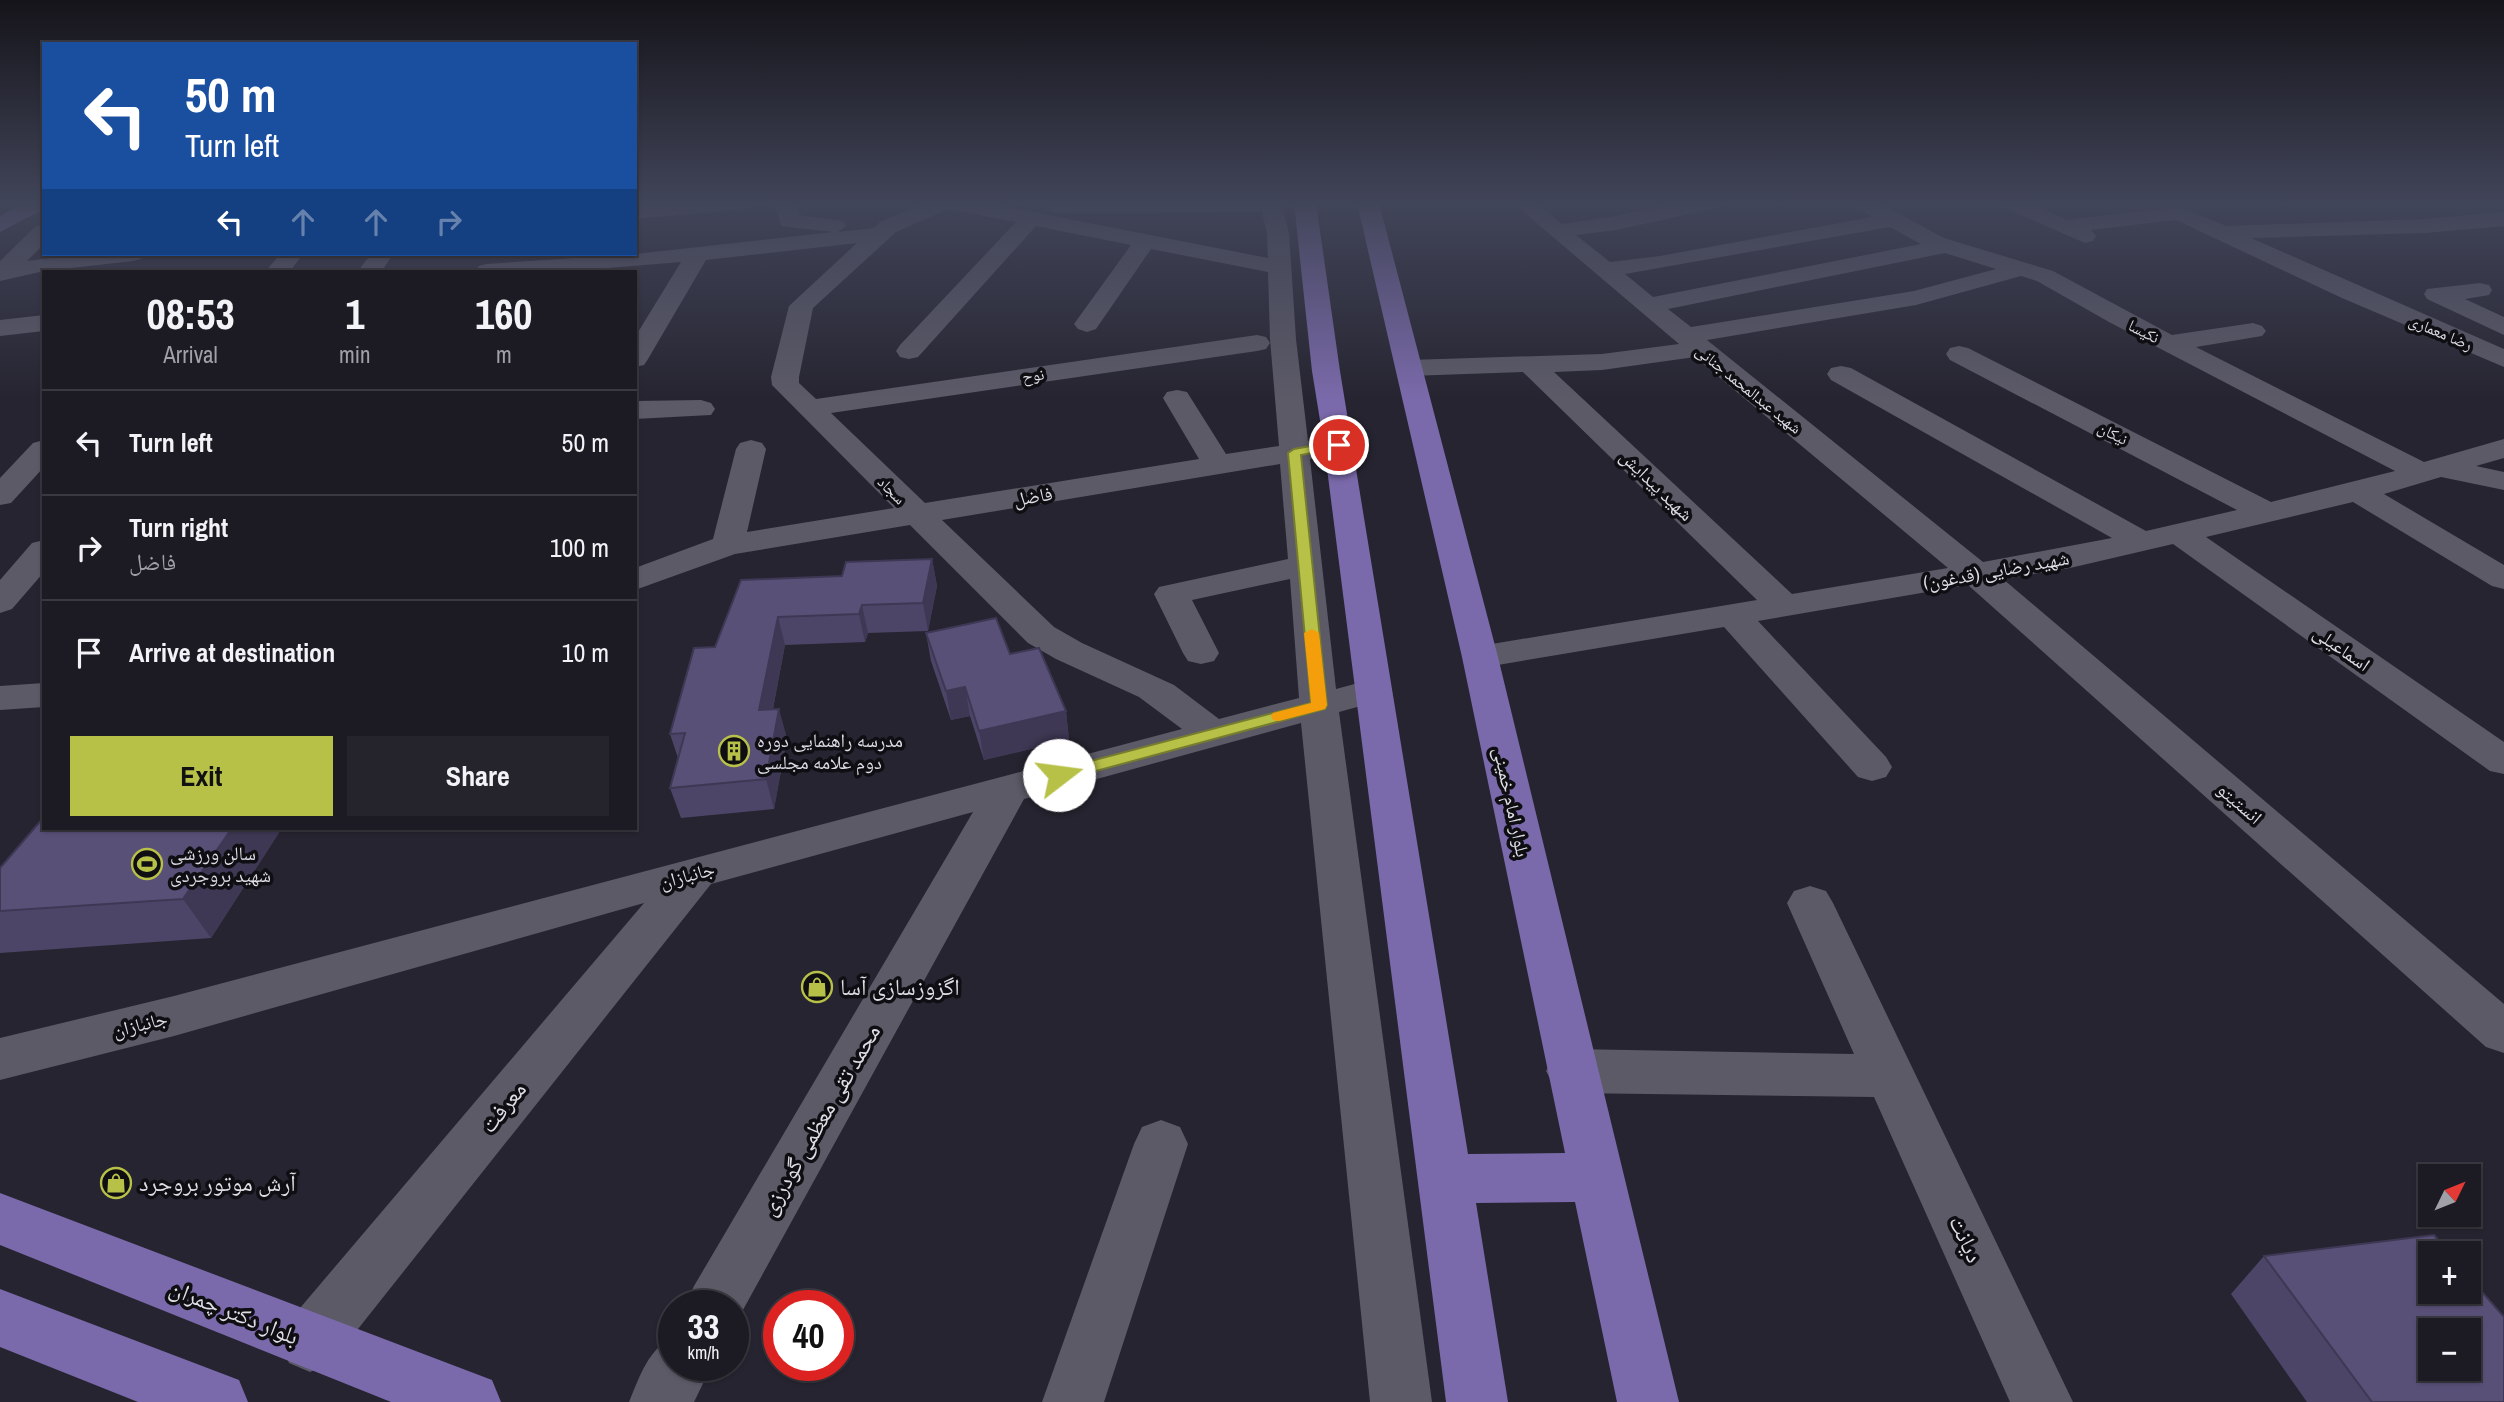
<!DOCTYPE html>
<meta charset="utf-8">
<style>
:root{--surface:#1c1b24;--page:#25242c;--text:#f1f3f6;--muted:#a0a1a6;--line:#3a3941;--accent:#b7c148}
body{margin:0;font-family:"Archivo Narrow","Noto Naskh Arabic",sans-serif;background:var(--page);color:var(--text);height:100vh;display:flex;flex-direction:column;font-size:26px;white-space:nowrap}
*{box-sizing:border-box;margin:0}
p{font-size:23px;color:var(--muted)}
.icon{flex:none;width:38px;height:38px;fill:none;stroke:currentColor;stroke-width:2;stroke-linecap:round;stroke-linejoin:round}
.map{position:relative;flex:1;overflow:hidden}
.sheet{position:absolute;left:42px;top:270px;width:595px;height:560px;display:flex;flex-direction:column;background:var(--surface);border-radius:0px;box-shadow:0 2px 5px #0004,0 0 0 2px var(--line)}
.sheet>*{flex:none}
.guide{position:absolute;left:42px;top:42px;width:595px;height:214px;border-radius:0px;box-shadow:0 2px 5px #0004,0 0 0 2px var(--line);background:#1a4fa0;color:#fff;overflow:hidden}
.needle{width:46px;rotate:47deg}
.tools{position:absolute;left:2418px;top:1164px;display:grid;gap:14px}
.tools a{display:grid;place-items:center;width:63px;height:63px;border-radius:0px;background:var(--surface);box-shadow:0 2px 5px #0004,0 0 0 2px var(--line);font-size:35px}
.speed{position:absolute;left:658px;top:1290px;display:flex;gap:14px;font-size:35px;font-weight:700;text-align:center}
.speed>*{display:grid;place-content:center;width:91px;height:91px;border-radius:50%;background:var(--surface);box-shadow:0 2px 5px #0004,0 0 0 2px var(--line);line-height:1}
.speed small{font-size:18px;font-weight:400}
.speed .limit{border:10px solid #d22;background:#fff;color:#111}
.pin{position:absolute;display:grid;place-items:center;width:60px;height:60px;color:#fff;margin:-30px;border:4px solid #fff;border-radius:50%;box-shadow:0 2px 7px #0007}
.me{position:absolute;width:77px;margin:-38px;rotate:75deg;stroke-linejoin:round;filter:drop-shadow(0 0 5px #0008)}
.turn{display:flex;align-items:center;gap:24px;height:147px;padding:0 28px;font-size:32px}
.turn .icon{width:91px;height:91px;stroke-width:2.5}
.turn b{display:block;font-size:49px;line-height:60px}
.lanes{display:flex;align-items:center;height:66px;padding:0 28px;background:#0003;justify-content:center;gap:35px;direction:ltr}
.lanes .off{opacity:.35}
.eta{display:flex;justify-content:space-evenly;align-items:center;height:119px;text-align:center}
.eta b{font-size:42px;font-weight:700;line-height:49px}
.button{display:flex;gap:14px;margin-top:auto;padding:14px 28px}
.button a{flex:1;height:80px;border-radius:0px;background:var(--accent);color:#111;font-size:28px;font-weight:700;line-height:80px;text-align:center}
.button a+a{background:var(--page);color:var(--text)}
ul{padding:0;list-style:none}
li{display:flex;align-items:center;gap:21px;height:105px;padding:0 28px;border-top:2px solid var(--line)}
li div{flex:1}
li b{display:block;font-size:26px}
li em{font-style:normal}
.map>svg:first-child{display:block}
.lines{fill:none;stroke-linecap:round;stroke-linejoin:round}
.minor{fill:#5c5a67;fill-rule:evenodd}
.major{fill:#7b6aab;fill-rule:evenodd}
.wall{fill:#4d4567}
.shaded-wall{fill:#3e3854}
.building{fill:#595078;stroke:#3e3854;stroke-width:2;fill-rule:evenodd}
.route{fill:#b7c148;stroke:#777d2f;stroke-width:2}
.slow{fill:#f59e0b}
.labels{text-anchor:middle;stroke-width:7;stroke-linejoin:round;paint-order:stroke}
.far-street-label{font-size:16px;fill:#dedde5;stroke:#0f0e13}
.street-label{font-size:19px;fill:#dedde5;stroke:#0f0e13}
.poi-label{font-size:19px;fill:#dedde5;stroke:#0f0e13;text-anchor:start}
.near-poi-label{font-size:23px;fill:#dedde5;stroke:#0f0e13;text-anchor:start}
.near-street-label{font-size:23px;fill:#dedde5;stroke:#0f0e13}
</style>
<div class="map">
<svg width="2504" height="1402" viewBox="0 0 2504 1402">
<rect width="100%" height="100%" fill="#262430"/>
<g class="lines">
<path class="minor" d="M671 203H756L753 207 746 209 635 219V207Z
M774 203H796L799 215 843 221 846 226 838 232 874 228 880 222 924 203H986L1268 258 1267 233 1262 212 1059 213 1051 212 1048 207 1051 203H1281L1289 233 1296 339 1308 441 1339 436 1349 439 1354 445 1349 451 1310 459 1336 689 1373 679 1386 683 1392 691 1386 699 1339 712 1432 1402H1370L1301 723 1024 799 733 1328V1306H685L694 1286 973 812 711 884 331 1363 310 1372 289 1363 280 1342 289 1321 644 903 174 1036 0 1080V1038L174 996 1182 729 1139 697 1056 659 1028 643 910 525 735 554 635 590V568L713 539 736 449 740 443 751 440 762 443 766 449 747 532 894 508 772 385 771 377 789 306 857 243 706 260 648 359 644 365 635 367V337L681 262 571 271H475L479 266 487 264 635 254 833 232 781 226ZM948 209 1016 222 900 345 896 351 900 357 909 359 918 357 1036 226 1131 245 1074 324 1078 329 1087 332 1096 329 1151 249 1268 272 1270 339 1279 446 1226 454 1187 392 1177 390 1167 392 1163 398 1199 459 925 503 831 413 1257 351 1266 349 1270 343 1266 337 1257 335 816 399 799 383V377L813 308 896 232ZM1280 464 1288 559 1159 587 1154 594 1183 653 1188 661 1201 664 1214 661 1219 653 1192 600 1290 579 1299 698 1219 719 1174 685 1082 643 1054 627 942 520Z
M1513 203H1536L1562 224 1616 216 1680 203H1722L1719 207 1712 209 1616 230 1576 235 1610 262 1660 256 1872 217 1853 203H1879L1944 238 2053 271 2172 335 2253 323 2262 326 2266 331 2262 336 2196 347 2424 462 2504 439V458L2476 466 2504 472V490L2441 477 2384 494 2504 565V589L2492 586 2353 502 2206 537 2504 742V774L2490 771 2173 544 2070 568 2003 579 2504 1004V1053L2486 1047 1968 585 1758 621 1886 757 1892 767 1886 777 1872 781 1858 777 1724 627 1480 668 1467 665 1462 657 1467 649 1480 646 1757 600 1523 372 1409 376 1399 374 1396 368 1399 362 1409 360 1602 354 1679 344ZM1890 227 1921 244 1653 297 1625 274ZM1945 253 1996 269 1914 291 1691 327 1668 309ZM2021 276 2037 281 2109 322 2395 471 2271 502 1968 348 1959 346 1950 348 1946 354 1950 360 2237 510 2146 531 1851 368 1841 366 1831 368 1827 374 1831 380 2112 538 1983 562 1707 340 1916 305ZM1695 357 1948 568 1792 594 1554 372 1602 370Z
M2000 203H2029L2067 220 2179 207 2226 226 2425 219 2504 212V226L2425 233 2251 238 2504 349V367L2342 298 2176 220 2091 230 2096 236 2093 241 2085 243 2003 207Z
M44 224V244L27 261 81 254H144L141 259 133 261 44 271 0 281V261L36 226Z
M280 254H303L290 271H266Z
M371 254H393L382 271H358Z
M2480 283 2489 285 2492 290 2489 295 2465 299 2504 317V335L2427 299 2424 294 2427 289Z
M44 315V331L0 336V320Z
M701 400 711 403 715 409 711 415 635 419V401Z
M44 440V467L11 503 0 505V478L33 443Z
M44 540V572L12 609 0 613V580L32 543Z
M44 683V707L0 710V686Z
M1810 886 1826 891 1833 903 2073 1402H2010L1874 1097 1572 1093 1554 1086 1546 1071 1554 1056 1572 1049 1854 1054 1787 903 1794 891Z
M1161 1120 1180 1127 1188 1144 1104 1402H1042L1134 1144 1142 1127Z
M674 1337V1365H712L694 1402H629C639 1378 649 1347 674 1337Z"/>
<path class="major" d="M22 203H44V209L0 232V216Z
M1294 203H1316L1340 371 1468 1154 1565 1153 1462 657 1357 203H1379L1498 657 1679 1402H1617L1575 1202 1476 1203 1508 1402H1446L1324 445 1312 371Z
M0 1193 492 1380 501 1402H391L0 1245Z
M0 1289 239 1380 248 1402H138L0 1347Z"/>
</g>
<path class="wall" d="M932 559 937 586 928 631 868 633 865 642 785 645 773 709 787 738 774 809 681 818 670 788 678 758 670 734 715 647 842 576Z
M926 633 1010 654 1066 711 1069 740 984 760 970 716 951 720 931 661Z
M44 828H282L211 938 0 953V868Z
M2264 1256 2504 1402H2307L2231 1294Z"/>
<path class="shaded-wall" d="M932 559 937 586 928 631 923 603Z
M862 605 868 633 865 642 859 614Z
M778 617 785 645 767 739 759 710Z
M965 687 970 716 951 720 946 691Z
M779 709 787 738 774 809 766 779Z
M1066 711 1069 740 984 760 979 731Z
M232 828H282L211 938 183 899Z"/>
<path class="building" d="M932 559 923 603 862 605 859 614 778 617 759 710 779 709 766 779 670 788 685 733 670 734 694 648 715 647 741 580 842 576 846 562Z
M996 618 1010 654 1039 648 1066 711 979 731 965 687 946 691 926 633Z
M44 817V828H232L183 899 0 911V868Z
M2434 1235 2449 1253H2431V1292H2469V1277L2504 1317V1402H2372L2264 1256ZM2431 1330H2469V1368H2431Z"/>
<linearGradient id="sky" x2="0" y2="1"><stop stop-color="#15141a"/><stop offset="0.51" stop-color="#414559"/><stop offset="1" stop-color="#414559" stop-opacity="0"/></linearGradient>
<rect width="2504" height="400" fill="url(#sky)"/>
<path class="route" d="M1339 441 1345 445 1343 447 1301 455 1327 705 1325 709 1059 781 1053 779 1050 775 1053 771 1311 703 1288 453 1294 449Z"/>
<path class="slow" d="M1312 629 1319 633 1327 705 1325 709 1279 721 1273 720 1271 716 1273 713 1311 703 1304 633Z"/>
<defs>
<g id="building-ring" transform="scale(1.575)"><circle r="9.5" fill="#0f0e13" stroke="#b7c148" stroke-width="1.5"/><path d="M-4-6H4V6H1V3H-1V6H-4ZM-2.5-4.3h1.7v1.8h-1.7ZM.8-4.3h1.7v1.8H.8ZM-2.5-1h1.7V.8h-1.7ZM.8-1h1.7V.8H.8Z" fill="#b7c148"/></g>
<g id="stadium-ring" transform="scale(1.575)"><circle r="9.5" fill="#0f0e13" stroke="#b7c148" stroke-width="1.5"/><path d="M0-5a6.5 5 0 1 0 0 10a6.5 5 0 1 0 0-10ZM-3.5-1.8h7v3.6h-7Z" fill="#b7c148"/></g>
<g id="shop-ring" transform="scale(1.575)"><circle r="9.5" fill="#0f0e13" stroke="#b7c148" stroke-width="1.5"/><path d="M-5-2.5h2.3a2.7 3.5 0 0 1 5.4 0H5L5.5 6h-11ZM-1.5-2.5h3a1.5 2.3 0 0 0-3 0Z" fill="#b7c148"/></g>
</defs>
<g fill-rule="evenodd">
<use href="#building-ring" x="734" y="751"/>
<use href="#stadium-ring" x="147" y="864"/>
<use href="#shop-ring" x="817" y="987"/>
<use href="#shop-ring" x="116" y="1183"/>
</g>
<g class="labels">
<g class="far-street-label">
<text transform="translate(2144 331) rotate(27)" y="6">نکیسا</text>
<text transform="translate(2441 332) rotate(23)" y="6">رضا معماری</text>
<text transform="translate(1033 375) rotate(-8)" y="6">نوح</text>
<text transform="translate(1749 389) rotate(39)" y="6">شهید عبدالمحمد جنانی</text>
<text transform="translate(2113 433) rotate(27)" y="6">نیکان</text>
<text transform="translate(892 490) rotate(45)" y="6">سجاد</text>
</g>
<g class="street-label">
<text transform="translate(1657 485) rotate(44)" y="7">شهید پیدایش</text>
<text transform="translate(1033 496) rotate(-10)" y="7">فاضل</text>
<text transform="translate(1996 570) rotate(-10)" y="7">(قدغون) شهید رضایی</text>
<text transform="translate(2342 648) rotate(35)" y="7">اسماعیلی</text>
<text transform="translate(1512 802) rotate(78)" y="7">بلوار امام خمینی</text>
<text transform="translate(2240 803) rotate(41)" y="7">انستیتو</text>
<text transform="translate(687 875) rotate(-15)" y="7">جانبازان</text>
<text transform="translate(140 1024) rotate(-14)" y="7">جانبازان</text>
</g>
<g class="poi-label">
<text x="757" y="747">مدرسه راهنمایی دوره<tspan x="757" dy="22">دوم علامه مجلسی</tspan></text>
<text x="170" y="860">سالن ورزشی<tspan x="170" dy="22">شهید بروجردی</tspan></text>
</g>
<g class="near-poi-label">
<text x="840" y="995">اگزوزسازی آسا</text>
<text x="139" y="1191">آرش موتور بروجرد</text>
</g>
<g class="near-street-label">
<text transform="translate(503 1107) rotate(-51)" y="8">معرفت</text>
<text transform="translate(820 1120) rotate(-60)" y="8">محمد تقی معظمی گودرزی</text>
<text transform="translate(1966 1239) rotate(65)" y="8">دیانت</text>
<text transform="translate(234 1312) rotate(22)" y="8">بلوار دکتر چمران</text>
</g>
</g>
</svg>
<div class="tools">
<a><svg class="needle" viewBox="-14 -14 28 28"><path d="M0-13l5 13h-10z" fill="#e53935"/><path d="M0 13l5-13h-10z" fill="#a0a1a6"/></svg></a>
<a>+</a>
<a>−</a>
</div>
<div class="speed"><div>33<small>km/h</small></div><div class="limit">40</div></div>
<div class="pin" style="left:1339px;top:445px;background:#d93025"><svg class="icon" aria-label="arrive" viewBox="0 0 24 24"><path d="M6 21V4h12l-3 4 3 4H6"/></svg></div>
<svg class="me" style="left:1059px;top:775px" viewBox="-20 -20 40 40"><circle r="19" fill="#fff"/><path d="M0-13L10 11 0 6-10 11z" fill="#b7c148"/></svg>
<div class="guide">
<div class="turn"><svg class="icon" aria-label="left" viewBox="0 0 24 24"><path d="M17 20v-9H6M10 6l-5 5 5 5"/></svg><div><b>50 m</b>Turn left</div></div>
<div class="lanes"><svg class="icon" aria-label="left" viewBox="0 0 24 24"><path d="M17 20v-9H6M10 6l-5 5 5 5"/></svg><svg class="icon off" aria-label="ahead" viewBox="0 0 24 24"><path d="M12 20V5M6 11l6-6 6 6"/></svg><svg class="icon off" aria-label="ahead" viewBox="0 0 24 24"><path d="M12 20V5M6 11l6-6 6 6"/></svg><svg class="icon off" aria-label="right" viewBox="0 0 24 24"><path d="M7 20v-9h11M14 6l5 5-5 5"/></svg></div>
</div>
<section class="sheet">
<div class="eta">
<div><b>08:53</b><p>Arrival</p></div>
<div><b>1</b><p>min</p></div>
<div><b>160</b><p>m</p></div>
</div>
<ul>
<li><svg class="icon" aria-label="left" viewBox="0 0 24 24"><path d="M17 20v-9H6M10 6l-5 5 5 5"/></svg><div><b>Turn left</b></div><em>50 m</em></li>
<li><svg class="icon" aria-label="right" viewBox="0 0 24 24"><path d="M7 20v-9h11M14 6l5 5-5 5"/></svg><div><b>Turn right</b><p>فاضل</p></div><em>100 m</em></li>
<li><svg class="icon" aria-label="arrive" viewBox="0 0 24 24"><path d="M6 21V4h12l-3 4 3 4H6"/></svg><div><b>Arrive at destination</b></div><em>10 m</em></li>
</ul>
<div class="button"><a>Exit</a><a>Share</a></div>
</section>
</div>
